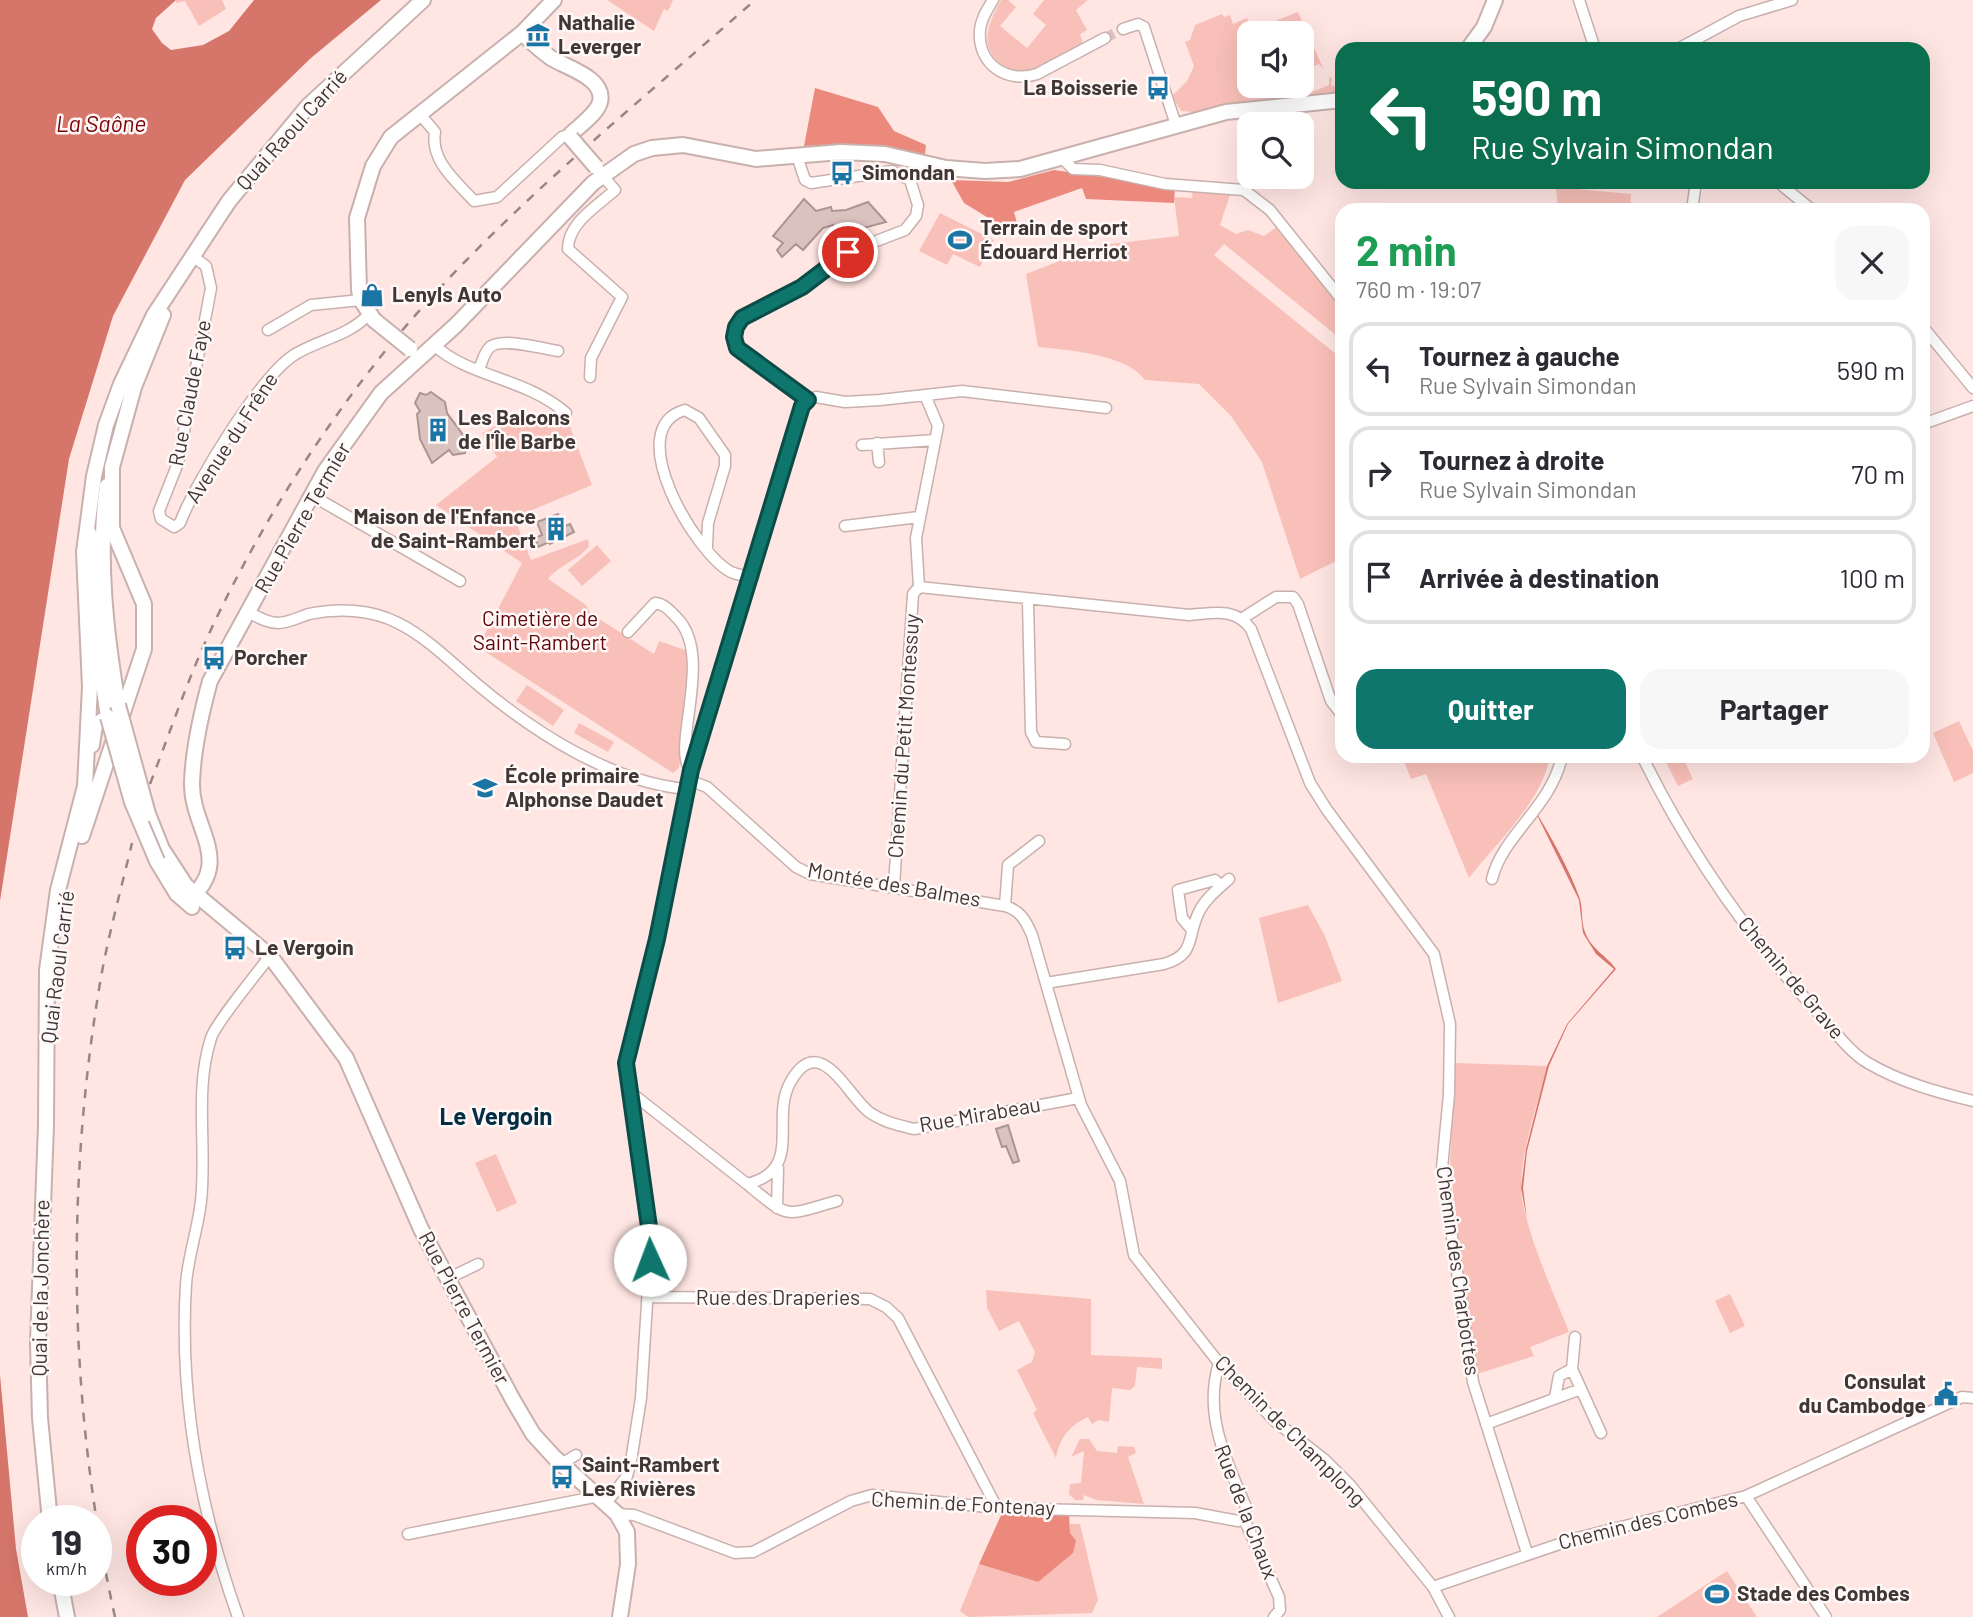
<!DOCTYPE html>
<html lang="fr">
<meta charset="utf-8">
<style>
:root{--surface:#fff;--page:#f7f7f7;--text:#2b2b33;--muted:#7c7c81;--line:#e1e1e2;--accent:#0f766e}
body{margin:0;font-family:Barlow,sans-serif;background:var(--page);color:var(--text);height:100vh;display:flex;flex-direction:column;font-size:26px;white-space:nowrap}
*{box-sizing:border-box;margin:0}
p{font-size:23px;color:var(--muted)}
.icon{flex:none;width:38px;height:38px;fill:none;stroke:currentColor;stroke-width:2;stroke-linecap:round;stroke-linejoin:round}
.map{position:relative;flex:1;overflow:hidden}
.drawer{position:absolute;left:1335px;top:203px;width:595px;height:560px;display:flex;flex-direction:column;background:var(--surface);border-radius:21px;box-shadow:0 7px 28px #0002}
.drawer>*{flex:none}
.hud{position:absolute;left:1335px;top:42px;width:595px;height:147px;border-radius:21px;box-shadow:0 7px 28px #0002;background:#0b6e4f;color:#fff;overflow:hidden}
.tools{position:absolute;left:1237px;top:21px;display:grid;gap:14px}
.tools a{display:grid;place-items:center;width:77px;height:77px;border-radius:14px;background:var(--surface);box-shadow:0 7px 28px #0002;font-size:35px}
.speed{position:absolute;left:21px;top:1505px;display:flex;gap:14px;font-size:35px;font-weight:700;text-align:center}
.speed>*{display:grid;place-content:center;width:91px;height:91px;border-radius:50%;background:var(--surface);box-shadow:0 7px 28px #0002;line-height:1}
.speed small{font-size:18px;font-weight:400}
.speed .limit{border:10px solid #d22;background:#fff;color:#111}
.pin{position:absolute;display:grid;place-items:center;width:60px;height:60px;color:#fff;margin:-30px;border:4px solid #fff;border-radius:50%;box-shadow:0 2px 7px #0007}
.me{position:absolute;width:77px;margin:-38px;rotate:358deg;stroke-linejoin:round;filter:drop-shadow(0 0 5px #0008)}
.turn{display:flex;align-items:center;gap:24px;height:147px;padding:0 21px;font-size:32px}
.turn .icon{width:91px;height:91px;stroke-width:2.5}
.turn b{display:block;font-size:49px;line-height:60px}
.round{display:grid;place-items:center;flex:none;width:74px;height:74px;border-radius:21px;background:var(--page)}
.overview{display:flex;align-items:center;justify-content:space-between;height:119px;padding:0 21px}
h1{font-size:42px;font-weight:700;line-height:52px;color:#1e9e55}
.action{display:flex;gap:14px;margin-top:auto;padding:14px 21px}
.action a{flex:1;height:80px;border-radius:21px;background:var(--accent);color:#fff;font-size:28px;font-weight:700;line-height:80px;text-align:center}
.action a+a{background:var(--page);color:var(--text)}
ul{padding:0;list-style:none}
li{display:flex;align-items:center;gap:21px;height:94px;margin:0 14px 10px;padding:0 7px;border:4px solid var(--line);border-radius:21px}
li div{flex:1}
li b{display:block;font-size:26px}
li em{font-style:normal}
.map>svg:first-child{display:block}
.green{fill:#f9c0b9}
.forest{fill:#ec897d}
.water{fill:#d6766b}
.building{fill:#dac2bf;stroke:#ab9592;stroke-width:2}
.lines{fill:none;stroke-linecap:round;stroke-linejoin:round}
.street-tunnel{stroke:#d9c3c0;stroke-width:10;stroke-dasharray:10 5;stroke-linecap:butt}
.street-casing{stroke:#c8b0ad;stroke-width:13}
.secondary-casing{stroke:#c8b0ad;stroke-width:18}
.primary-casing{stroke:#c8b0ad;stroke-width:18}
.street{stroke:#fff;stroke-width:10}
.secondary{stroke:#fff;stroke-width:14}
.primary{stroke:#fff;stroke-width:14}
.rail{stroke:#968684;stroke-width:2.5;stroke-dasharray:9 9;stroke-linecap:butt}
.secondary-bridge-casing{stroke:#c8b0ad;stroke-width:18;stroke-linecap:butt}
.secondary-bridge{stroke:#fff;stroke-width:14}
.route-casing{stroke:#0a4d48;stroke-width:18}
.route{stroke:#0f766e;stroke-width:12}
.labels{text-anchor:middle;stroke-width:5;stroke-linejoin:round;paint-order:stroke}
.poi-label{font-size:21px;font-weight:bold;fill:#403735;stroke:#fef9f8;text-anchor:start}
.street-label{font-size:21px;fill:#403735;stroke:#fef9f8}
.park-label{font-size:21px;fill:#610507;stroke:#fef9f8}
.water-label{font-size:23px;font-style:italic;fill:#7d0005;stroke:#fef9f8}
.quarter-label{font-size:24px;font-weight:bold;fill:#032e44;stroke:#fef9f8}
</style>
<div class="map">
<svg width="1973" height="1617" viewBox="0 0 1973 1617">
<rect width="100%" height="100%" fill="#ffe6e3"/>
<path class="green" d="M176 0H222L226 9 199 26 185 1 176 3Z
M607 0H673L668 11 664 9 654 31Z
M1001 0H1008L1016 7 1000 26 1027 48 1046 25 1033 14 1044 0H1088L1076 10 1087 30 1080 34 1083 43C1067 52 1047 68 1028 71 1005 74 983 55 988 31 990 20 996 10 1001 0Z
M1298 12 1324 70 1319 64 1302 71V33H1250V86H1285L1288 94 1304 87 1307 94 1329 85V77L1332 78 1331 85 1337 87 1338 79 1342 85 1340 91 1193 112 1181 111 1172 96 1187 81 1194 66 1185 42 1190 40 1195 25 1222 14 1224 17 1230 15 1233 24 1247 18 1252 30Z
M1556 187 1631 194 1630 210H1558Z
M1193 188 1231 192 1220 225 1236 234 1248 230 1264 236 1277 227 1342 306V340L1224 244 1214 255 1342 359V558L1300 579 1262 462 1231 416 1199 384 1145 380C1126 354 1068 350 1038 347L1026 274 1101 245 1179 236 1174 197 1192 198Z
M940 213 994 240 980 267 953 254 947 265 919 251Z
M513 416 560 418 569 424 592 485 525 513 528 523 518 527 531 560 588 539 589 546C578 561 560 564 548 579L586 605 590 613 654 654 659 641 688 651V710L679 768 673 773 478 647 522 563 436 505 497 457 482 433Z
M597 545 611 561 582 586 568 570Z
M527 685 564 710 553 726 516 701Z
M1959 721 1973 751V773L1954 782 1933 733Z
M579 723 614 742 608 752 574 733Z
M1402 756H1550C1542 802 1497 842 1469 878L1426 774 1411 779Z
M1663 756H1682L1693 779 1678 786Z
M1308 905 1325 936 1342 981 1278 1003 1259 918Z
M1455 1063 1547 1066C1538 1105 1522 1145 1521 1186 1521 1222 1555 1296 1569 1332L1530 1347 1534 1356 1474 1375 1450 1165Z
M496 1154 517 1203 497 1212 475 1163Z
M986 1290 1091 1299V1355L1162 1358V1369L1137 1367 1135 1386 1130 1390 1112 1388 1109 1422 1099 1420 1092 1424 1088 1417C1069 1426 1060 1437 1056 1458L1033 1413 1037 1410 1017 1370 1032 1362 1035 1352 1019 1321 999 1331 987 1308Z
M1730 1294 1745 1326 1730 1333 1715 1301Z
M1080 1439H1089L1097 1451 1117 1453 1118 1446 1134 1447 1136 1453 1128 1457 1144 1504 1096 1500 1084 1495 1083 1500H1075L1069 1494 1070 1484 1081 1483 1084 1451 1071 1457Z
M1070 1524H1080L1098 1600 1092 1613 968 1617 960 1611 979 1564 1038 1582 1070 1533Z
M1727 1571 1757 1617H1657Z"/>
<path class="forest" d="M815 88 878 107 894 131 926 145 925 154 854 144 804 146Z
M1054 170 1175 187 1174 203 1086 199 1082 188 1014 212 1017 223 1003 227 964 203 951 180 1008 182Z
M1002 1513 1069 1514 1070 1533 1076 1541 1073 1553 1038 1582 979 1564Z"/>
<path class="water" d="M0 0H176L156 18 152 29 162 43 171 50 203 45 229 31 254 0H381L311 58 185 180 113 316 69 459 0 901V1101Z
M1533 807C1550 835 1569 868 1580 899 1583 910 1581 922 1585 932 1591 949 1606 955 1616 969L1568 1024 1549 1066 1527 1151 1523 1188 1527 1220 1521 1188 1526 1149 1547 1066 1567 1024 1614 969 1596 954 1583 933 1579 900Z
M0 1375 16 1549 28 1617H0Z"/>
<path class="building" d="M804 199 816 211 831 207 832 211 846 210 868 202 886 222 837 235 833 225 823 228 803 250 796 244 782 257 777 250 783 243 773 236Z
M431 392 445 402 447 413 469 443 465 453 453 455 449 450 432 463 420 439 417 414 420 411 415 403 420 393 426 395Z
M558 514 563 527 570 524 574 532 550 544 549 542 538 547 535 538 542 535 537 522Z
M1008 1125 1019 1161 1013 1163 1006 1146 1002 1147 996 1129Z"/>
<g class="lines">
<path class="street-tunnel" d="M1105 38 1123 29"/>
<g class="street-casing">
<path id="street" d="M993 0C987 10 981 19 980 30 977 64 1007 84 1037 74L1105 38
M1579 0 1595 49
M1123 29 1138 24 1144 27 1176 125
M1678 49 1739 16 1792 0
M419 113 435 132C430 161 456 181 474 201L497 197 562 137 571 134
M797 156 805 180 811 183 892 171 910 180 918 205 916 216 905 230 848 252 802 287 742 319C735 329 734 336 737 348L808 400
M1062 158 1073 169 1100 170 1165 184 1244 190 1270 210 1342 300
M1778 182 1812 210
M1692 210 1696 182
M192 256 206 266 211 288 178 463 159 511 161 519 174 527 180 523C195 483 260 377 294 355 319 339 348 337 369 314
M1923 327 1973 388
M268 330 311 305 361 300
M434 345C468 377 526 378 566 413
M479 369C482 363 484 353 489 348 500 336 543 349 558 351
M590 377 591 358 622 297 568 249C568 223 596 207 615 190L602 175
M808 400 816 397 845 402 880 400 962 391 1106 408
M1923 424 1973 406
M877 443 879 462
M862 445 935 440
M311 495 460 581
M845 526 919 517
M707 547 708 523 725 466V455L699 418 685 410C620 428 696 554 731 572 737 575 746 576 753 577
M919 587 1189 615C1214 613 1235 607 1251 629L1310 783 1327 810 1434 954 1450 1024 1449 1094 1442 1168 1473 1382 1527 1553
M919 587 916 538 938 426 925 395
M1028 601 1031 732 1036 742 1065 744
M248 612C258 617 267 623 278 623 288 623 299 617 309 614 338 608 371 609 398 623 428 638 453 664 478 685 534 732 611 782 686 789
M1243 618 1276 597H1293L1298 604 1331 701 1342 715
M628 632 655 603C665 604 670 611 677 618 715 656 670 751 691 770
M1642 756C1689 852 1747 935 1819 1014 1834 1030 1849 1052 1868 1063 1900 1082 1937 1092 1973 1101
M688 780 707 787 796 867 810 874 1005 906C1020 910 1026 921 1032 935L1081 1105 1120 1181 1134 1255 1219 1363 1275 1421 1325 1460 1350 1485 1433 1587 1449 1617
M1492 879C1503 834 1551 808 1562 756
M894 886 913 594 919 587
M1005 906 1008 865 1039 841
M1192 930 1182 918 1178 890 1215 880 1221 886
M1046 983 1164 964C1197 954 1186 937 1199 912 1205 899 1218 889 1229 879
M629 1091 747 1184C805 1170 769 1118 791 1081 820 1031 847 1095 869 1112 883 1122 898 1125 914 1129L1078 1098
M747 1184C791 1220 783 1216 837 1201
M777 1208 778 1168
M449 1278 478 1264
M648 1297 870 1299 886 1307 898 1318 997 1508
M1219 1363C1203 1414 1226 1460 1246 1507L1244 1519 1279 1597 1280 1610 1274 1617
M1572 1369 1581 1389
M1555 1398 1559 1376 1572 1369 1575 1337
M1486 1424 1581 1389 1601 1433
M561 1464 576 1455
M1746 1496 1826 1617
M607 1502 627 1476 631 1461 641 1398 651 1241 629 1091 626 1063 630 1043 657 939 688 780 802 406 808 400
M617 1514 634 1515 735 1553 753 1552 851 1501 872 1495 997 1508 1195 1513 1238 1521 1244 1519
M408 1534 599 1496
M1433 1587 1577 1538 1746 1496 1962 1397 1973 1398
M238 1617C200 1510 179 1398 186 1284 188 1256 198 1229 201 1201 207 1146 194 1091 211 1038 215 1024 258 972 270 956"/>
</g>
<g class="secondary-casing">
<path id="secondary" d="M522 33C531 42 540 50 551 58 565 67 606 78 600 102 597 114 579 126 571 134V138
M1468 49 1484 27 1495 0
M374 320 361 300 359 290 357 218 373 166 391 137 522 33 554 0
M107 486C97 557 106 634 118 705
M89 533 99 657 108 717 95 725 92 745
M148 814 162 849 186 886 270 956 346 1058 421 1229 513 1400 533 1434 554 1457 617 1514 627 1532 628 1564 620 1617
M157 861 177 894 192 907
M186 902C236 862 191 829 192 783 193 749 201 714 210 681L325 471 381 393 456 325 593 183 634 154 652 148 683 145 756 159 841 152 885 154 946 168 985 171 1020 169 1226 112 1342 100"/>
</g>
<g class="primary-casing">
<path id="primary" d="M82 836 144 649V604L112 528V467L134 387 163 315
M50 1521 40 1418 38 1342 46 1125 47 970 58 890 85 786 90 687 84 552 94 476 106 425 121 384 154 315 229 201 308 106 423 0
M60 1580 67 1617"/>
</g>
<use href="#street" class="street"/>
<use href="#secondary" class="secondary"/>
<use href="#primary" class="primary"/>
<path class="rail" d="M150 784C169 735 186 684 208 636 256 532 318 434 390 345 496 216 631 110 755 0
M115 1617C69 1410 65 1192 100 983 108 936 121 890 132 843"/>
<g class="secondary-bridge-casing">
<path id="secondary-bridge" d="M571 138 596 167
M374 320 410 349
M118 705 148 814
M108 717 132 802 157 861"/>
</g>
<use href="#secondary-bridge" class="secondary-bridge"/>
</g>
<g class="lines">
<g class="route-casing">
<path id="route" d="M650 1260 651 1241 626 1063 657 939 691 770 802 406 808 400 737 348 734 337 736 327 742 318 802 287 848 252"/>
</g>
<use href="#route" class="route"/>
</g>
<defs>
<g id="museum-bare" transform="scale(1.89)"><path d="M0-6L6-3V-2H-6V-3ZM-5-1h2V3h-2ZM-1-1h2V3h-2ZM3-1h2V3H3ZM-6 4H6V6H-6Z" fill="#1b75a4" stroke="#fef9f8" stroke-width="2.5" paint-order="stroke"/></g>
<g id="bus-bare" transform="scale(1.89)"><path d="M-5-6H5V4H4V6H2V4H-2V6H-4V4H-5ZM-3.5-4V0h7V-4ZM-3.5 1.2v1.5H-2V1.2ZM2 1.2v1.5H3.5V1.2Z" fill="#1b75a4" stroke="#fef9f8" stroke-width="2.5" paint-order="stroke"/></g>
<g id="stadium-bare" transform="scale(1.89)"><path d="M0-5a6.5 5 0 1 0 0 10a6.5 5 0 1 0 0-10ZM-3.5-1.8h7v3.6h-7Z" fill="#1b75a4" stroke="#fef9f8" stroke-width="2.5" paint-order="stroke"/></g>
<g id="shop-bare" transform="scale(1.89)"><path d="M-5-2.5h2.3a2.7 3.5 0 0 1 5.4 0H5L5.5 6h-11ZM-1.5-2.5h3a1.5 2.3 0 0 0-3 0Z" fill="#1b75a4" stroke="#fef9f8" stroke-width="2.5" paint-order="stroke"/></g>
<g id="building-bare" transform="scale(1.89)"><path d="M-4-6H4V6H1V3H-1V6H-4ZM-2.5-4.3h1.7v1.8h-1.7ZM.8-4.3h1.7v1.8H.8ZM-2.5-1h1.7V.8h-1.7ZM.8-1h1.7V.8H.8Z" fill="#1b75a4" stroke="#fef9f8" stroke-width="2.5" paint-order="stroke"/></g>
<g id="school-bare" transform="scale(1.89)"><path d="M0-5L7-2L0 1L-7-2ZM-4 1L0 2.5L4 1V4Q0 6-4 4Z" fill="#1b75a4" stroke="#fef9f8" stroke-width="2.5" paint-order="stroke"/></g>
<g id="civic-bare" transform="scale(1.89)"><path d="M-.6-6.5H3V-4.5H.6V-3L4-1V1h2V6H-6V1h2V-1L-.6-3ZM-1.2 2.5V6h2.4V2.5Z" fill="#1b75a4" stroke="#fef9f8" stroke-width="2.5" paint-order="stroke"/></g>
</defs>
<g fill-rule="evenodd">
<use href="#museum-bare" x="538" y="35"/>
<use href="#bus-bare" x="1158" y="88"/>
<use href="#bus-bare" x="842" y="173"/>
<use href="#stadium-bare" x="960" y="240"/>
<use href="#shop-bare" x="372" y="295"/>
<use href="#building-bare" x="438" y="430"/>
<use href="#building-bare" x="556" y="529"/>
<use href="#bus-bare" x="214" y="658"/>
<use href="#school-bare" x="485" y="788"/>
<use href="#bus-bare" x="235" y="948"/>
<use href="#civic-bare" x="1946" y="1394"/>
<use href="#bus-bare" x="562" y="1477"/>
<use href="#stadium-bare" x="1717" y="1594"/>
</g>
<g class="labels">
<g class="poi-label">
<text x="558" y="30">Nathalie<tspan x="558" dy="24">Leverger</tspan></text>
<text x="1138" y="95" text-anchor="end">La Boisserie</text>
<text x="862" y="180">Simondan</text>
<text x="980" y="235">Terrain de sport<tspan x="980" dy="24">Édouard Herriot</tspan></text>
<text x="392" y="302">Lenyls Auto</text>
<text x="458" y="425">Les Balcons<tspan x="458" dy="24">de l'Île Barbe</tspan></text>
<text x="536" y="524" text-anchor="end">Maison de l'Enfance<tspan x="536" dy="24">de Saint-Rambert</tspan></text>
<text x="234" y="665">Porcher</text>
<text x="505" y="783">École primaire<tspan x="505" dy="24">Alphonse Daudet</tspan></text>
<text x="255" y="955">Le Vergoin</text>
<text x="1926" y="1389" text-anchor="end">Consulat<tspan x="1926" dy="24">du Cambodge</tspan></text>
<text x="582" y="1472">Saint-Rambert<tspan x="582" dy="24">Les Rivières</tspan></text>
<text x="1737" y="1601">Stade des Combes</text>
</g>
<g class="street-label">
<text transform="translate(292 130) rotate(-48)" y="7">Quai Raoul Carrié</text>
<text transform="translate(190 393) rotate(-79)" y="7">Rue Claude Faye</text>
<text transform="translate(232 438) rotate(-57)" y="7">Avenue du Frêne</text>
<text transform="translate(303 518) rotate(-60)" y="7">Rue Pierre Termier</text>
<text transform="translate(904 736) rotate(-86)" y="7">Chemin du Petit Montessuy</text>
<text transform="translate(894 885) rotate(10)" y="7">Montée des Balmes</text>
<text transform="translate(58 967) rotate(-83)" y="7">Quai Raoul Carrié</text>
<text transform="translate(1791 978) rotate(50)" y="7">Chemin de Grave</text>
<text transform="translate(980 1115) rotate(-10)" y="7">Rue Mirabeau</text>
<text transform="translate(1458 1271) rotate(82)" y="7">Chemin des Charbottes</text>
<text transform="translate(41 1288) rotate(-89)" y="7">Quai de la Jonchère</text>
<text x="778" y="1305">Rue des Draperies</text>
<text transform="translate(464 1308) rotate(62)" y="7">Rue Pierre Termier</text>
<text transform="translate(1290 1431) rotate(45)" y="7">Chemin de Champlong</text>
<text transform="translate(963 1504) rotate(3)" y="7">Chemin de Fontenay</text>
<text transform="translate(1246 1512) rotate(69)" y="7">Rue de la Chaux</text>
<text transform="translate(1648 1521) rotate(-14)" y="7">Chemin des Combes</text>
</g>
<g class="park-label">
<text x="540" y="626">Cimetière de<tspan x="540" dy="24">Saint-Rambert</tspan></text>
</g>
<g class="water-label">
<text x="101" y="132">La Saône</text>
</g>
<g class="quarter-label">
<text x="496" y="1125">Le Vergoin</text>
</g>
</g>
</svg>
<div class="tools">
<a><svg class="icon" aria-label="sound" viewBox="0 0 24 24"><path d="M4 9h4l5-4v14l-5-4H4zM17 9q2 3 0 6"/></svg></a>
<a><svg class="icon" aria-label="search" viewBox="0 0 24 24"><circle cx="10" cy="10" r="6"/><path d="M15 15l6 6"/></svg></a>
</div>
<div class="speed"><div>19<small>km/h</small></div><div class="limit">30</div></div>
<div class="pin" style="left:848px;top:252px;background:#d93025"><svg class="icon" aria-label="arrive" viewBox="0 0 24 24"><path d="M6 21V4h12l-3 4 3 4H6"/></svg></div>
<svg class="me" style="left:650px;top:1260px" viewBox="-20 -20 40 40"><circle r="19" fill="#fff"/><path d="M0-13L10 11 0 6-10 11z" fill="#0f766e"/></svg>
<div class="hud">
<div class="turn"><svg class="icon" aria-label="left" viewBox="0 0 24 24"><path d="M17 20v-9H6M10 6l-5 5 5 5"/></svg><div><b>590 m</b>Rue Sylvain Simondan</div></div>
</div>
<section class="drawer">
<div class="overview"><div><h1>2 min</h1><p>760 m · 19:07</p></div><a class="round"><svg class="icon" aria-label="close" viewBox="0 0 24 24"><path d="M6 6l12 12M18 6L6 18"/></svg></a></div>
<ul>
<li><svg class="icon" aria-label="left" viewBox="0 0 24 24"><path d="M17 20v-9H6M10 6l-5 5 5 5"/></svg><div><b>Tournez à gauche</b><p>Rue Sylvain Simondan</p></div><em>590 m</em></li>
<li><svg class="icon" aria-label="right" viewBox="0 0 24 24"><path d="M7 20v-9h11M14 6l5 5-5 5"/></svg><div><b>Tournez à droite</b><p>Rue Sylvain Simondan</p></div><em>70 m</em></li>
<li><svg class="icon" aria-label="arrive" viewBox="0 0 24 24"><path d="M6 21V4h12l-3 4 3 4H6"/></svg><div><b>Arrivée à destination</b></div><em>100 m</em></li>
</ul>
<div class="action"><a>Quitter</a><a>Partager</a></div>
</section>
</div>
